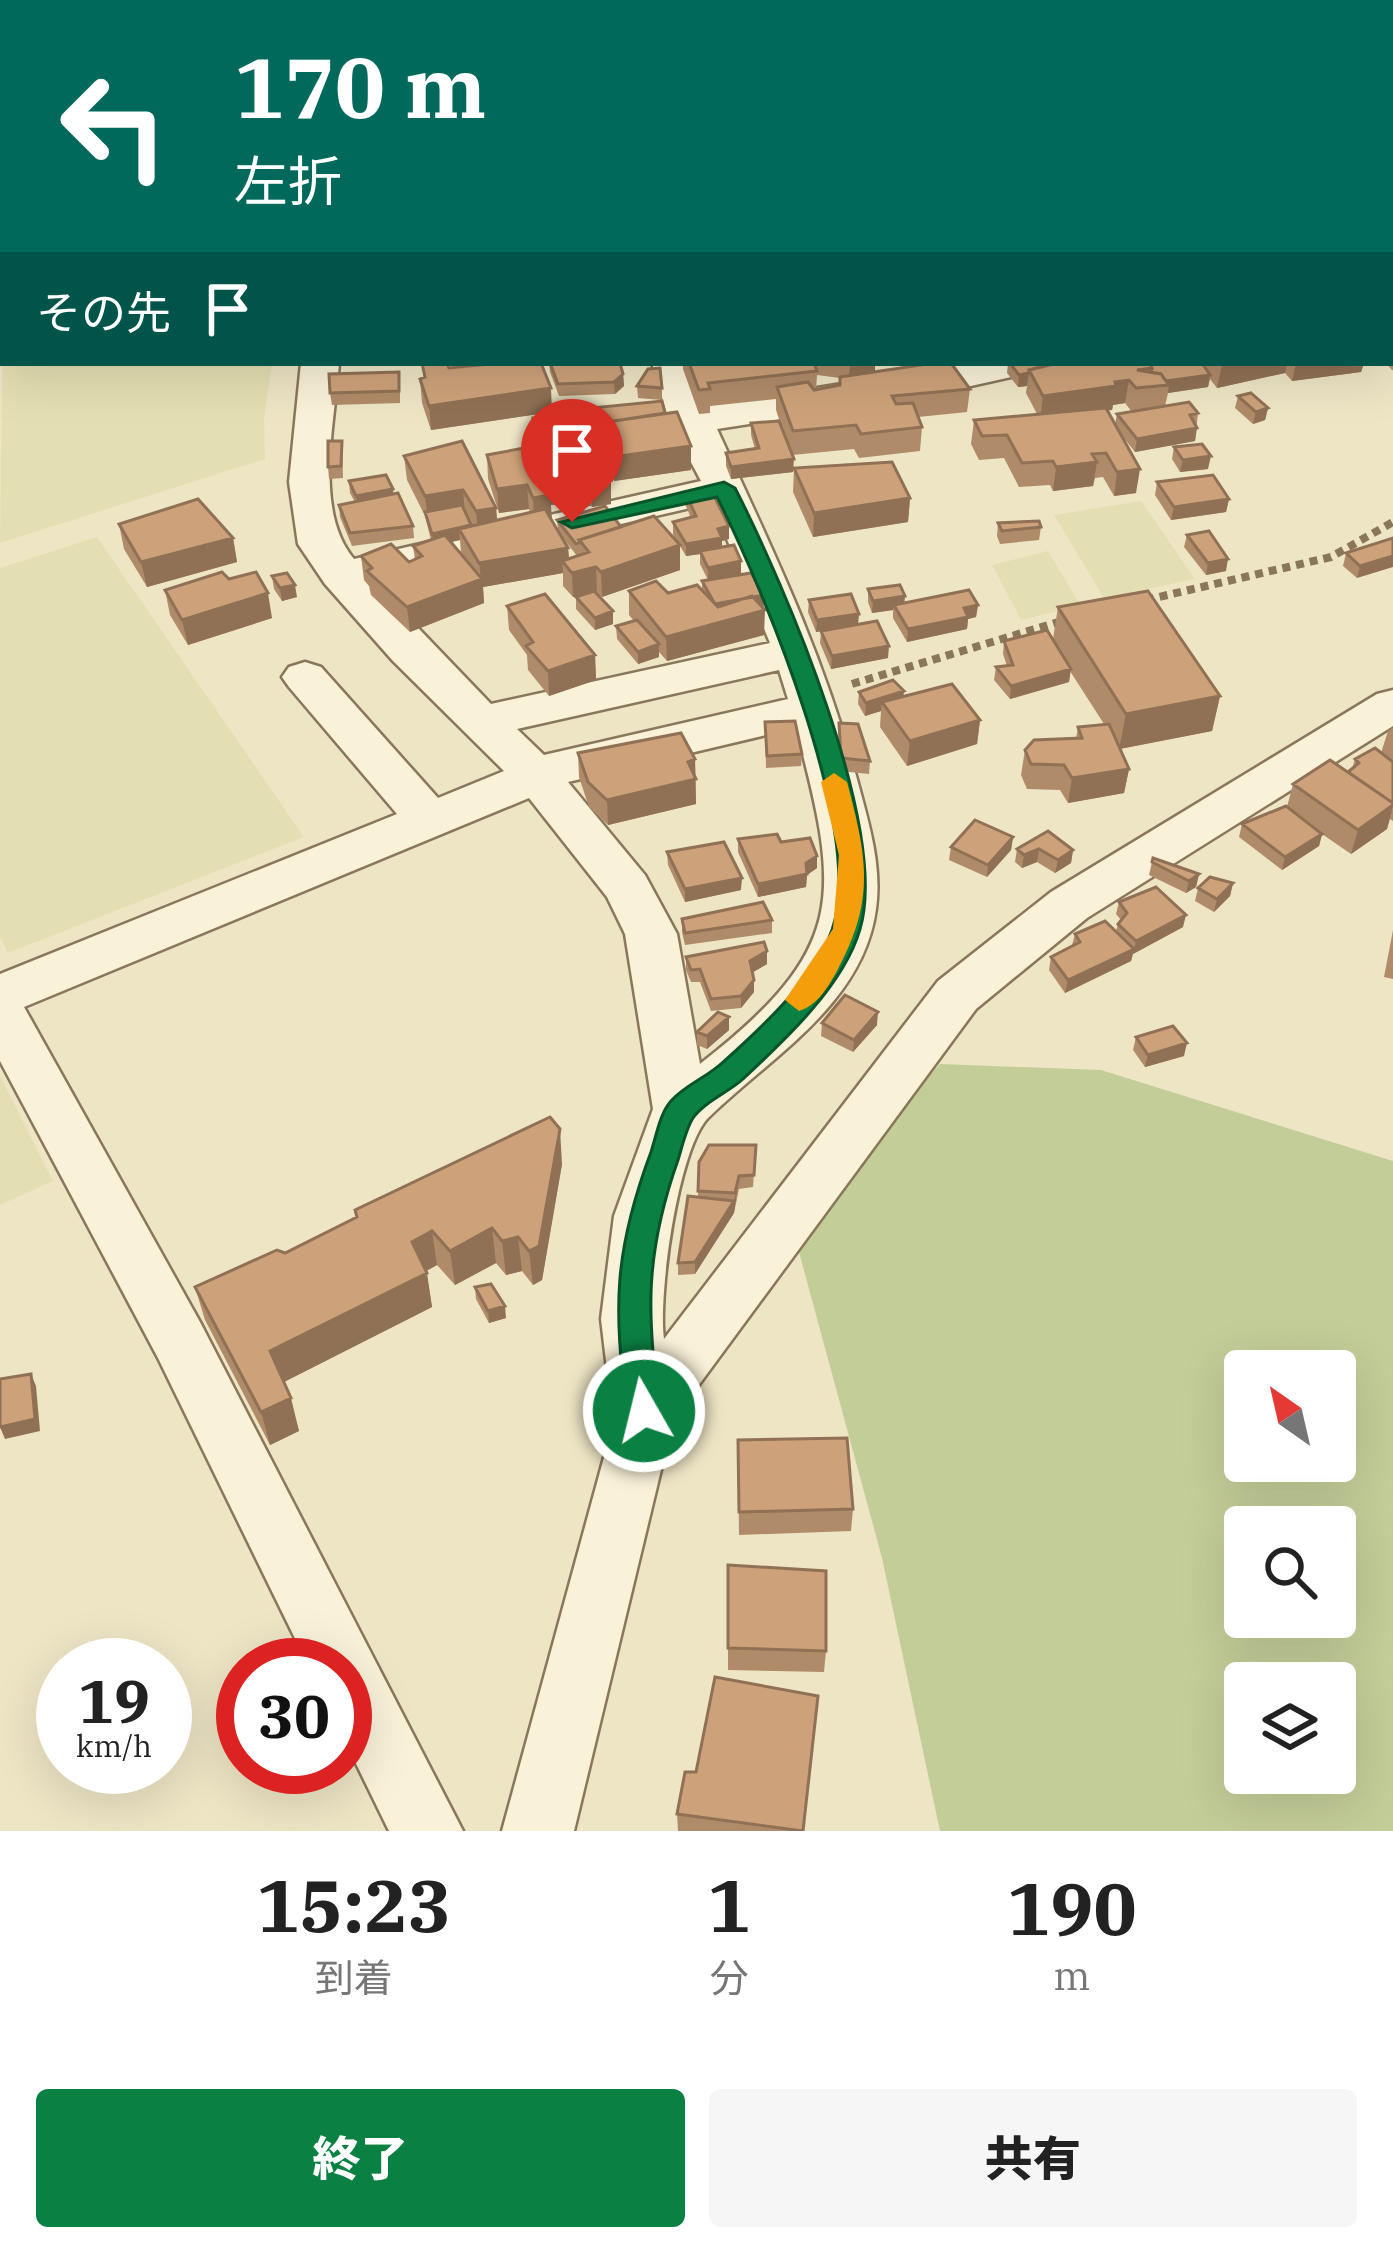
<!DOCTYPE html>
<html lang="ja">
<meta charset="utf-8">
<style>
:root{--surface:#fff;--page:#f6f6f6;--text:#222;--muted:#767676;--accent:#0b8043}
body{margin:0;font-family:"IBM Plex Serif","Noto Sans JP",serif;background:var(--page);color:var(--text);height:100vh;display:flex;flex-direction:column;font-size:45px;white-space:nowrap}
*{box-sizing:border-box;margin:0}
p{font-size:39px;color:var(--muted)}
.icon{flex:none;width:66px;height:66px;fill:none;stroke:currentColor;stroke-width:2;stroke-linecap:round;stroke-linejoin:round}
.map{position:relative;height:1831px;overflow:hidden}
.drawer{display:flex;flex-direction:column;background:var(--surface);flex:1}
.drawer>*{flex:none}
.banner{position:absolute;left:0px;top:0px;width:1395px;height:366px;box-shadow:0 12px 48px #0002;background:#00695c;color:#fff;overflow:hidden}
.needle{width:78px;rotate:326deg}
.tools{position:absolute;left:1224px;top:1350px;display:grid;gap:24px}
.tools a{display:grid;place-items:center;width:132px;height:132px;border-radius:12px;background:var(--surface);box-shadow:0 12px 48px #0002;font-size:60px}
.speed{position:absolute;left:36px;top:1638px;display:flex;gap:24px;font-size:60px;font-weight:700;text-align:center}
.speed>*{display:grid;place-content:center;width:156px;height:156px;border-radius:50%;background:var(--surface);box-shadow:0 12px 48px #0002;line-height:1}
.speed small{font-size:30px;font-weight:400}
.speed .limit{border:18px solid #d22;background:#fff;color:#111}
.pin{position:absolute;display:grid;place-items:center;width:102px;height:102px;color:#fff;margin:-123px -51px;border-radius:50% 50% 50% 0;rotate:-45deg;box-shadow:0 0 12px #0007}
.pin .icon{rotate:45deg}
.me{position:absolute;width:132px;margin:-66px;rotate:352deg;stroke-linejoin:round;filter:drop-shadow(0 0 9px #0008)}
.turn{display:flex;align-items:center;gap:42px;height:252px;padding:0 36px;font-size:54px}
.turn .icon{width:156px;height:156px;stroke-width:2.5}
.turn b{display:block;font-size:84px;line-height:102px}
.then{display:flex;align-items:center;height:114px;padding:0 36px;background:#0003;gap:24px;font-size:45px}
.eta{display:flex;justify-content:space-evenly;align-items:center;height:204px;text-align:center}
.eta b{font-size:72px;font-weight:800;line-height:84px}
.button{display:flex;gap:24px;margin-top:auto;padding:24px 36px}
.button a{flex:1;height:138px;border-radius:12px;background:var(--accent);color:#fff;font-size:48px;font-weight:800;line-height:138px;text-align:center}
.button a+a{background:var(--page);color:var(--text)}
.map>svg:first-child{display:block}
.farmland{fill:#e4dfb2}
.green{fill:#c3cd98;fill-rule:evenodd}
.lines{fill:none;stroke-linecap:round;stroke-linejoin:round}
.minor-casing{stroke:#8a775b;stroke-width:5}
.path{stroke:#8a775b;stroke-width:8;stroke-dasharray:8 6;stroke-linecap:butt}
.minor{fill:#f9f1d8;fill-rule:evenodd}
.wall{fill:#b08b69;fill-rule:evenodd}
.shaded-wall{fill:#907155}
.building{fill:#cda27a;stroke:#907155;stroke-width:3}
.route{fill:#0b8043;stroke:#07532c;stroke-width:3}
.slow{fill:#f59e0b}
</style>
<div class="map">
<svg width="1393" height="1831" viewBox="0 0 1393 1831">
<rect width="100%" height="100%" fill="#eee5c5"/>
<path class="farmland" d="M3 318V363H272L264 417 265 459 0 543Z
M1141 501 1195 579 1104 598 1054 515Z
M97 537 304 837 8 953 0 937V568Z
M1048 551 1081 606 1021 620 992 565Z
M0 1075 53 1181 0 1205Z"/>
<path class="green" d="M940 1064 1101 1070 1393 1161V1831H940L882 1558 793 1230ZM1245 1371H1335V1461H1245ZM1245 1527H1335V1617H1245ZM1245 1683H1335V1773H1245Z"/>
<g class="lines">
<g class="minor-casing">
<path id="minor" d="M312 0H343L345 3H314Z
M1023 0H1056L1058 3H1025Z
M1326 0H1357L1359 3H1328Z
M1392 37H1393V56H1392Z
M1392 141H1393V161H1392Z
M301 363H339C335 421 313 511 354 559L701 481 669 421 652 363H690L707 406 970 363H1043L1038 371 917 398 717 429C774 553 822 650 858 783 869 824 882 866 876 909 863 1005 770 1057 708 1118 678 1149 658 1295 664 1339L938 981 1051 892 1377 694 1393 690V726L1087 918 976 1009 673 1420 574 1831H502L606 1450 612 1411 601 1319 614 1216 653 1109 625 934 607 897 529 798 24 1007 200 1322 463 1831H389L345 1741V1665H308L158 1358 0 1061V974L397 814 289 687 282 677 289 667 305 662 321 667 438 798 504 771 393 661 325 584 298 544 289 482ZM712 503 770 643 491 704 373 581ZM779 670 788 699 544 755 517 729ZM796 728C841 898 847 949 700 1064L677 934 645 875 568 782Z"/>
</g>
<path class="path" d="M1146 600 1331 557 1393 522
M852 684 1062 621"/>
<use href="#minor" class="minor"/>
</g>
<path class="wall" d="M1068 0H1153L1152 3H1068Z
M1392 299 1393 370H1392L1386 363H1392Z
M422 363 449 368 464 367V363H488L552 412 431 430 422 403 420 379 424 378Z
M549 363 623 374 624 386 615 394 559 396 550 372Z
M683 363H887L875 365V372L970 389 967 412 918 417 922 427 920 451 859 458 854 449 792 455 793 472 731 479 726 466V453L755 449 751 435V423L784 434 776 410V399L710 406V413L699 414 683 369ZM817 375 840 378V385L816 390Z
M1008 363H1364L1361 372 1292 381 1285 373 1217 388 1210 379 1208 387 1168 393 1165 406 1198 413 1195 441 1135 452 1119 432 1136 493 1114 496 1103 477 1095 478 1093 486 1053 491 1050 485 1019 487 1004 458 979 460 971 444 974 420 1037 414 1026 393 1027 386 1018 387 1007 373ZM1125 403 1132 412 1117 414 1115 424 1107 410H1112L1113 405Z
M400 384V403L332 405 330 393Z
M637 386 662 388V400L638 398Z
M1238 396 1268 408 1265 420 1253 424 1235 408Z
M571 410 665 413 691 470 614 481 601 447V435L598 436 611 504 592 507 586 500 551 505V519L558 530 557 520 621 527 679 544 673 535V522L691 518 685 504V492L729 526V539L722 541V547L741 561V574L764 595V635L667 661 659 652V657L638 664 617 639 616 626 634 621 629 615V591L668 593 702 590V581L708 580 700 564V554L686 556 680 546V570L602 597 595 592 613 624 595 630 576 609V597L579 596 573 597 563 586V573L483 587 484 603 410 632 371 595 369 586 364 580 361 556 409 562 415 559 413 546 431 540 425 516 407 480 404 456 496 508 497 520 530 513 529 509 499 513 488 479 487 455 528 447 537 440 533 418 569 440 575 439ZM563 538 577 556 569 559 568 548ZM460 540 461 553 464 558 451 542Z
M342 441 343 478 329 479 328 467Z
M1174 447 1208 469 1180 472 1172 459Z
M794 468 910 498 908 522 813 537 793 492Z
M349 481 393 494 413 526 414 538 352 546 340 517 339 505 355 502 350 493Z
M1157 482 1229 499 1226 512 1171 520 1155 495Z
M998 523 1041 527 1039 540 1000 544 997 536Z
M119 524 233 538 237 562 147 587 124 549Z
M1187 535 1226 571 1206 575 1184 547Z
M1393 538 1357 578 1343 566 1346 553Z
M272 576 297 597 282 601 274 589Z
M868 589 904 603 978 605 976 617 968 619 967 629 907 642 893 618V610L872 613 868 602Z
M165 590 272 618 188 645 170 615Z
M809 600 858 624 888 658 831 669 820 643 821 631 816 632 808 612Z
M507 606 595 655 596 680 549 696 528 670 527 655 509 630Z
M1058 607 1220 696 1212 731 1120 749 1129 769 1124 793 1068 803 1060 790 1027 789 1021 775 1025 750 1076 739 1078 727 1104 724 1070 671 1069 682 1010 699 994 680 996 667 1007 666 1003 654 1004 641 1053 639Z
M859 692 904 696 980 720 977 744 907 766 880 727 881 711 865 716 858 704Z
M765 722 802 754 801 766 766 768Z
M839 723 870 761 869 774 840 771Z
M1393 728V821L1390 819 1387 829 1351 854 1322 834 1319 846 1282 870 1239 837 1242 824 1287 807 1293 784 1348 772 1352 769 1355 759 1381 753 1388 731Z
M578 753 695 759 696 804 608 825 589 807 579 777Z
M1013 837 1011 850 987 877 949 860 951 847Z
M738 839 781 842 817 856V868L807 875 806 887 758 897 738 852Z
M1017 849 1073 850 1071 863 1055 873 1037 862 1022 868 1015 862Z
M667 852 741 890 685 902 668 865Z
M1152 862 1199 874 1196 887 1186 893 1149 875Z
M1233 883 1230 896 1214 912 1195 901 1198 888Z
M1119 902 1183 927 1133 954 1131 961 1065 993 1049 970 1051 957 1072 945 1075 934 1116 931 1118 924 1121 920 1116 914Z
M1393 918V979L1384 977 1393 930Z
M682 919 772 920V933L685 945 682 932Z
M686 957 767 964 753 972 754 992 741 1008 711 1011 700 982H691L686 970Z
M822 1023 877 1025 853 1052 821 1036Z
M729 1030 707 1049 697 1045V1032Z
M1136 1037 1184 1056 1145 1067 1133 1050Z
M756 1145 753 1187 739 1189 734 1213 695 1274 678 1275V1263L698 1197 699 1162Z
M562 1164 542 1280 533 1285 522 1271 506 1275 496 1263 455 1285 437 1265 426 1271 432 1307 284 1382 299 1431 270 1445 205 1320 195 1287 285 1253Z
M475 1287 506 1318 489 1323 476 1299Z
M738 1440 853 1509 851 1531 739 1535Z
M728 1565 826 1651 824 1672 728 1670Z
M696 1772 804 1831H678L677 1814Z"/>
<path class="shaded-wall" d="M959 0H988L985 3H949Z
M1218 0H1243L1218 3Z
M3 271V296L0 297V272Z
M850 363H887L875 365V375L849 379Z
M1229 363H1287L1285 373 1217 388 1222 365Z
M1296 363H1364L1361 372 1292 381Z
M1029 373 1027 386 1018 387 1019 375Z
M623 374 624 386 615 394 614 382Z
M1210 375 1208 387 1168 393 1169 385 1158 382Z
M1129 380 1125 403 1113 405 1112 410 1040 420 1043 396Z
M551 388 552 412 431 430 429 406Z
M1268 408 1265 420 1253 424 1256 412Z
M1197 428 1195 441 1135 452 1137 439Z
M691 446V470L614 481 613 457Z
M1211 456 1208 469 1180 472 1183 460Z
M794 459 793 472 731 479V467Z
M1097 462 1093 486 1053 491 1056 467Z
M1140 469 1136 493 1114 496 1117 472Z
M585 476 586 500 551 505 552 519 534 522 533 498 544 482Z
M611 480V504L592 507 591 483Z
M527 485 529 509 499 513 497 489Z
M393 489 394 502 358 508 356 496Z
M463 490 465 514 428 520 425 496Z
M910 498 908 522 813 537 814 513Z
M1229 499 1226 512 1171 520 1174 507Z
M496 508 498 532 478 536 476 511Z
M471 525 459 529 460 540 434 546 432 534Z
M729 526V539L722 541V551L686 556V544Z
M233 538 237 562 147 587 141 562Z
M680 545V570L602 597 601 572Z
M568 548 570 570 562 561 563 573 483 587 484 603 410 632 407 607 481 579 479 563Z
M1393 556V567L1357 578 1360 566Z
M1228 559 1226 571 1206 575 1208 563Z
M741 561V574L708 580V568Z
M596 567 597 591 573 597 572 573Z
M295 585 297 597 282 601 280 588Z
M268 593 272 618 188 645 182 620Z
M764 595 763 607 715 617V604Z
M905 596 904 608 894 605 893 610 872 613 873 601Z
M978 605 976 617 968 619 967 629 907 642 908 629 964 608Z
M765 610 764 635 667 661 666 637Z
M613 611V624L595 630V618Z
M859 614 858 626 816 632 817 620Z
M659 644V657L638 664V652Z
M889 646 888 658 831 669 832 656Z
M595 655 596 680 549 696 548 671Z
M1071 669 1069 682 1010 699 1011 686Z
M904 691 903 703 882 702 881 711 865 716 866 703Z
M1220 696 1212 731 1119 749 1126 714Z
M980 720 977 744 907 766 910 741Z
M695 759 696 804 608 825 607 800Z
M1129 769 1124 793 1068 803 1072 778Z
M1393 805 1387 829 1351 854 1358 830Z
M1322 834 1319 846 1282 870 1285 857Z
M1013 837 1011 850 987 877 988 865Z
M1039 849 1037 862 1022 868 1024 855Z
M1073 850 1071 863 1055 873 1058 860Z
M817 856V868L807 875 806 887 758 897V884Z
M1199 874 1196 887 1186 893 1189 881Z
M742 878 741 890 685 902V889Z
M1233 883 1230 896 1214 912 1217 899Z
M1186 915 1183 927 1133 954 1136 941Z
M1134 949 1131 961 1065 993 1068 980Z
M767 951V964L750 974V961Z
M754 980V992L741 1008V996Z
M878 1012 877 1025 853 1052 854 1040Z
M729 1017V1030L707 1049V1036Z
M1187 1043 1184 1056 1145 1067 1148 1055Z
M560 1129 562 1164 542 1280 533 1285 529 1251Z
M739 1176 734 1213 695 1274V1262L734 1201Z
M492 1228 496 1263 455 1285 450 1251Z
M432 1231 437 1265 417 1276 412 1242Z
M518 1237 522 1271 506 1275 502 1241Z
M427 1273 432 1307 278 1385 270 1351Z
M505 1306 506 1318 489 1323 488 1311Z
M31 1374 36 1386 40 1431 5 1439 0 1427Z
M291 1398 299 1431 270 1445 261 1412Z"/>
<path class="building" d="M390 0H458L461 3H378Z
M499 0H530L508 3H500Z
M530 0H562L563 3H508Z
M605 0H657L660 3H590Z
M1088 0H1139L1142 3H1093Z
M1291 0H1330L1332 1 1325 3H1290L1287 1Z
M0 244 3 248V271L0 272Z
M422 363H447L449 368 500 363H541L551 388 429 406 420 379 425 377Z
M550 363H620L623 374 614 382 558 384Z
M689 363H814L817 371 708 383 710 389 699 390Z
M934 363H951L970 389 892 396 896 404 913 403 922 427 861 434 856 425 793 431 777 387 808 382 814 390 840 385V377Z
M1010 363H1046L1048 365 1029 370V373L1019 375Z
M1058 363H1149L1152 368 1137 370 1161 374 1169 385 1136 388 1129 380 1115 382 1116 386 1043 396 1029 370Z
M1149 363H1202L1210 375 1166 381 1161 374 1151 372 1152 368Z
M660 368 662 388 637 386 648 369Z
M399 372V391L330 393 329 374Z
M1251 393 1268 408 1256 412 1238 396Z
M662 401 665 413 595 424 598 438H595L594 435 578 438 571 410Z
M1189 402 1198 413 1190 415 1197 428 1137 439 1117 414Z
M1106 408 1140 469 1117 472 1106 453 1092 454 1097 462 1056 467 1053 461 1022 463 1007 435 982 436 974 420Z
M677 412 691 446 613 457 600 423Z
M561 414 569 440 529 447 528 442 539 440 533 418Z
M779 421 794 459 731 467 726 453 759 448 751 423Z
M594 435 611 480 591 483 585 476 544 482 550 495 533 498 527 485 497 489 487 455Z
M328 441H342L341 466 328 467Z
M462 441 496 508 476 511 463 490 425 496 404 456Z
M1202 444 1211 456 1183 460 1174 447Z
M892 462 910 498 814 513 794 468Z
M386 475 393 489 356 496 349 481Z
M1213 475 1229 499 1174 507 1157 482Z
M710 488 729 526 718 529 722 538 686 544 673 522 696 516 685 492Z
M398 493 413 526 350 533 339 505Z
M198 499 233 538 141 562 119 524Z
M462 505 471 525 432 534 425 512Z
M605 506 621 527 579 540 581 542 576 544 557 520Z
M545 509 568 548 479 563 459 529Z
M654 516 680 545 601 572 596 567 572 573 562 561 589 552 579 540Z
M1039 521 1041 527 1002 531 998 523Z
M1209 531 1228 559 1208 563 1187 535Z
M445 535 482 579 407 607 367 571 372 568 361 556 391 544 409 562 422 556 413 546Z
M1393 538V556L1360 566 1346 553Z
M734 545 741 561 708 568 700 551Z
M222 572 229 579 256 572 268 593 182 620 165 590Z
M287 573 295 585 280 588 272 576Z
M751 573 764 595 715 604 702 581Z
M656 581 668 593 697 585 718 607 752 596 765 610 666 637 629 591Z
M900 585 905 596 873 601 868 589Z
M969 590 978 605 964 608 968 617 908 629 894 605Z
M594 591 613 611 595 618 576 597Z
M1148 591 1220 696 1126 714 1058 607Z
M545 594 595 655 548 671 526 646 533 642 507 606Z
M851 594 859 614 817 620 809 600Z
M637 620 659 644 638 652 616 626Z
M877 621 889 646 832 656 821 631Z
M1047 630 1071 669 1011 686 996 667 1013 665 1004 641Z
M893 680 904 691 866 703 859 692Z
M952 684 980 720 910 741 882 702Z
M795 721 802 754 767 756 765 722Z
M839 723 858 724 870 761 841 758Z
M1109 724 1129 769 1072 778 1064 765 1031 764 1025 750 1034 740 1082 738 1078 727Z
M681 733 695 759 688 762 696 779 607 800 588 782 578 753Z
M1375 748 1393 762V803L1348 772 1359 763 1355 759Z
M1330 760 1393 803V805L1358 830 1293 784Z
M1286 806 1322 834 1285 857 1242 824Z
M975 820 1013 837 988 865 951 847Z
M1048 831 1073 850 1058 860 1039 849 1024 855 1017 849Z
M777 834 781 842 810 838 817 856 806 863 807 874 758 884 738 839Z
M724 842 742 878 685 889 667 852Z
M1153 858 1199 874 1189 881 1152 862Z
M1210 877 1233 883 1217 899 1198 888Z
M1156 887 1186 915 1136 941 1118 924 1127 913 1119 902Z
M763 902 772 920 685 933 682 919Z
M1105 921 1134 949 1068 980 1051 957 1080 942 1075 934Z
M764 942 767 951 750 961 754 980 741 996 711 999 700 969 691 970 686 957Z
M845 995 878 1012 854 1040 822 1023Z
M718 1012 729 1017 707 1036 697 1032Z
M1173 1026 1187 1043 1148 1055 1136 1037Z
M550 1117 560 1129 539 1246 529 1251 518 1237 502 1241 492 1228 450 1251 432 1231 412 1242 427 1273 270 1351 291 1398 261 1412 195 1287 277 1250 285 1253 357 1217 355 1210Z
M709 1145H756L754 1175 739 1176 735 1193 698 1191 699 1162Z
M688 1196 734 1201 695 1262 678 1263Z
M491 1284 505 1306 488 1311 475 1287Z
M31 1374 35 1419 0 1427V1379Z
M847 1438 853 1509 739 1512 738 1440Z
M728 1565 826 1571V1651L728 1648Z
M715 1677 818 1696 803 1831 677 1814 685 1772H696Z"/>
<path class="route" d="M724 482 735 488C783 582 890 828 860 929 844 985 785 1040 743 1079 729 1092 704 1102 693 1118 686 1129 682 1147 678 1160 645 1253 646 1315 660 1411L655 1421 644 1425 632 1421 627 1411C613 1307 614 1251 651 1152 656 1137 660 1113 671 1101 684 1086 707 1077 722 1063 760 1029 814 980 832 930 866 833 763 588 717 497L572 528 561 522Z"/>
<path class="slow" d="M834 773 847 782C867 858 876 899 837 971 828 987 818 1005 799 1011L785 1000 833 929 839 855 821 782Z"/>
</svg>
<div class="tools">
<a><svg class="needle" viewBox="-14 -14 28 28"><path d="M0-13l5 13h-10z" fill="#e53935"/><path d="M0 13l5-13h-10z" fill="#767676"/></svg></a>
<a><svg class="icon" aria-label="search" viewBox="0 0 24 24"><circle cx="10" cy="10" r="6"/><path d="M15 15l6 6"/></svg></a>
<a><svg class="icon" aria-label="layers" viewBox="0 0 24 24"><path d="M12 4l9 5-9 5-9-5zM3 14l9 5 9-5"/></svg></a>
</div>
<div class="speed"><div>19<small>km/h</small></div><div class="limit">30</div></div>
<div class="pin" style="left:572px;top:522px;background:#d93025"><svg class="icon" aria-label="arrive" viewBox="0 0 24 24"><path d="M6 21V4h12l-3 4 3 4H6"/></svg></div>
<svg class="me" style="left:644px;top:1411px" viewBox="-20 -20 40 40"><circle r="17" fill="#0b8043" stroke="#fff" stroke-width="3"/><path d="M0-11L8 9 0 5-8 9z" fill="#fff"/></svg>
<div class="banner">
<div class="turn"><svg class="icon" aria-label="left" viewBox="0 0 24 24"><path d="M17 20v-9H6M10 6l-5 5 5 5"/></svg><div><b>170 m</b>左折</div></div>
<div class="then">その先<svg class="icon" aria-label="arrive" viewBox="0 0 24 24"><path d="M6 21V4h12l-3 4 3 4H6"/></svg></div>
</div>
</div>
<section class="drawer">
<div class="eta">
<div><b>15:23</b><p>到着</p></div>
<div><b>1</b><p>分</p></div>
<div><b>190</b><p>m</p></div>
</div>
<div class="button"><a>終了</a><a>共有</a></div>
</section>
